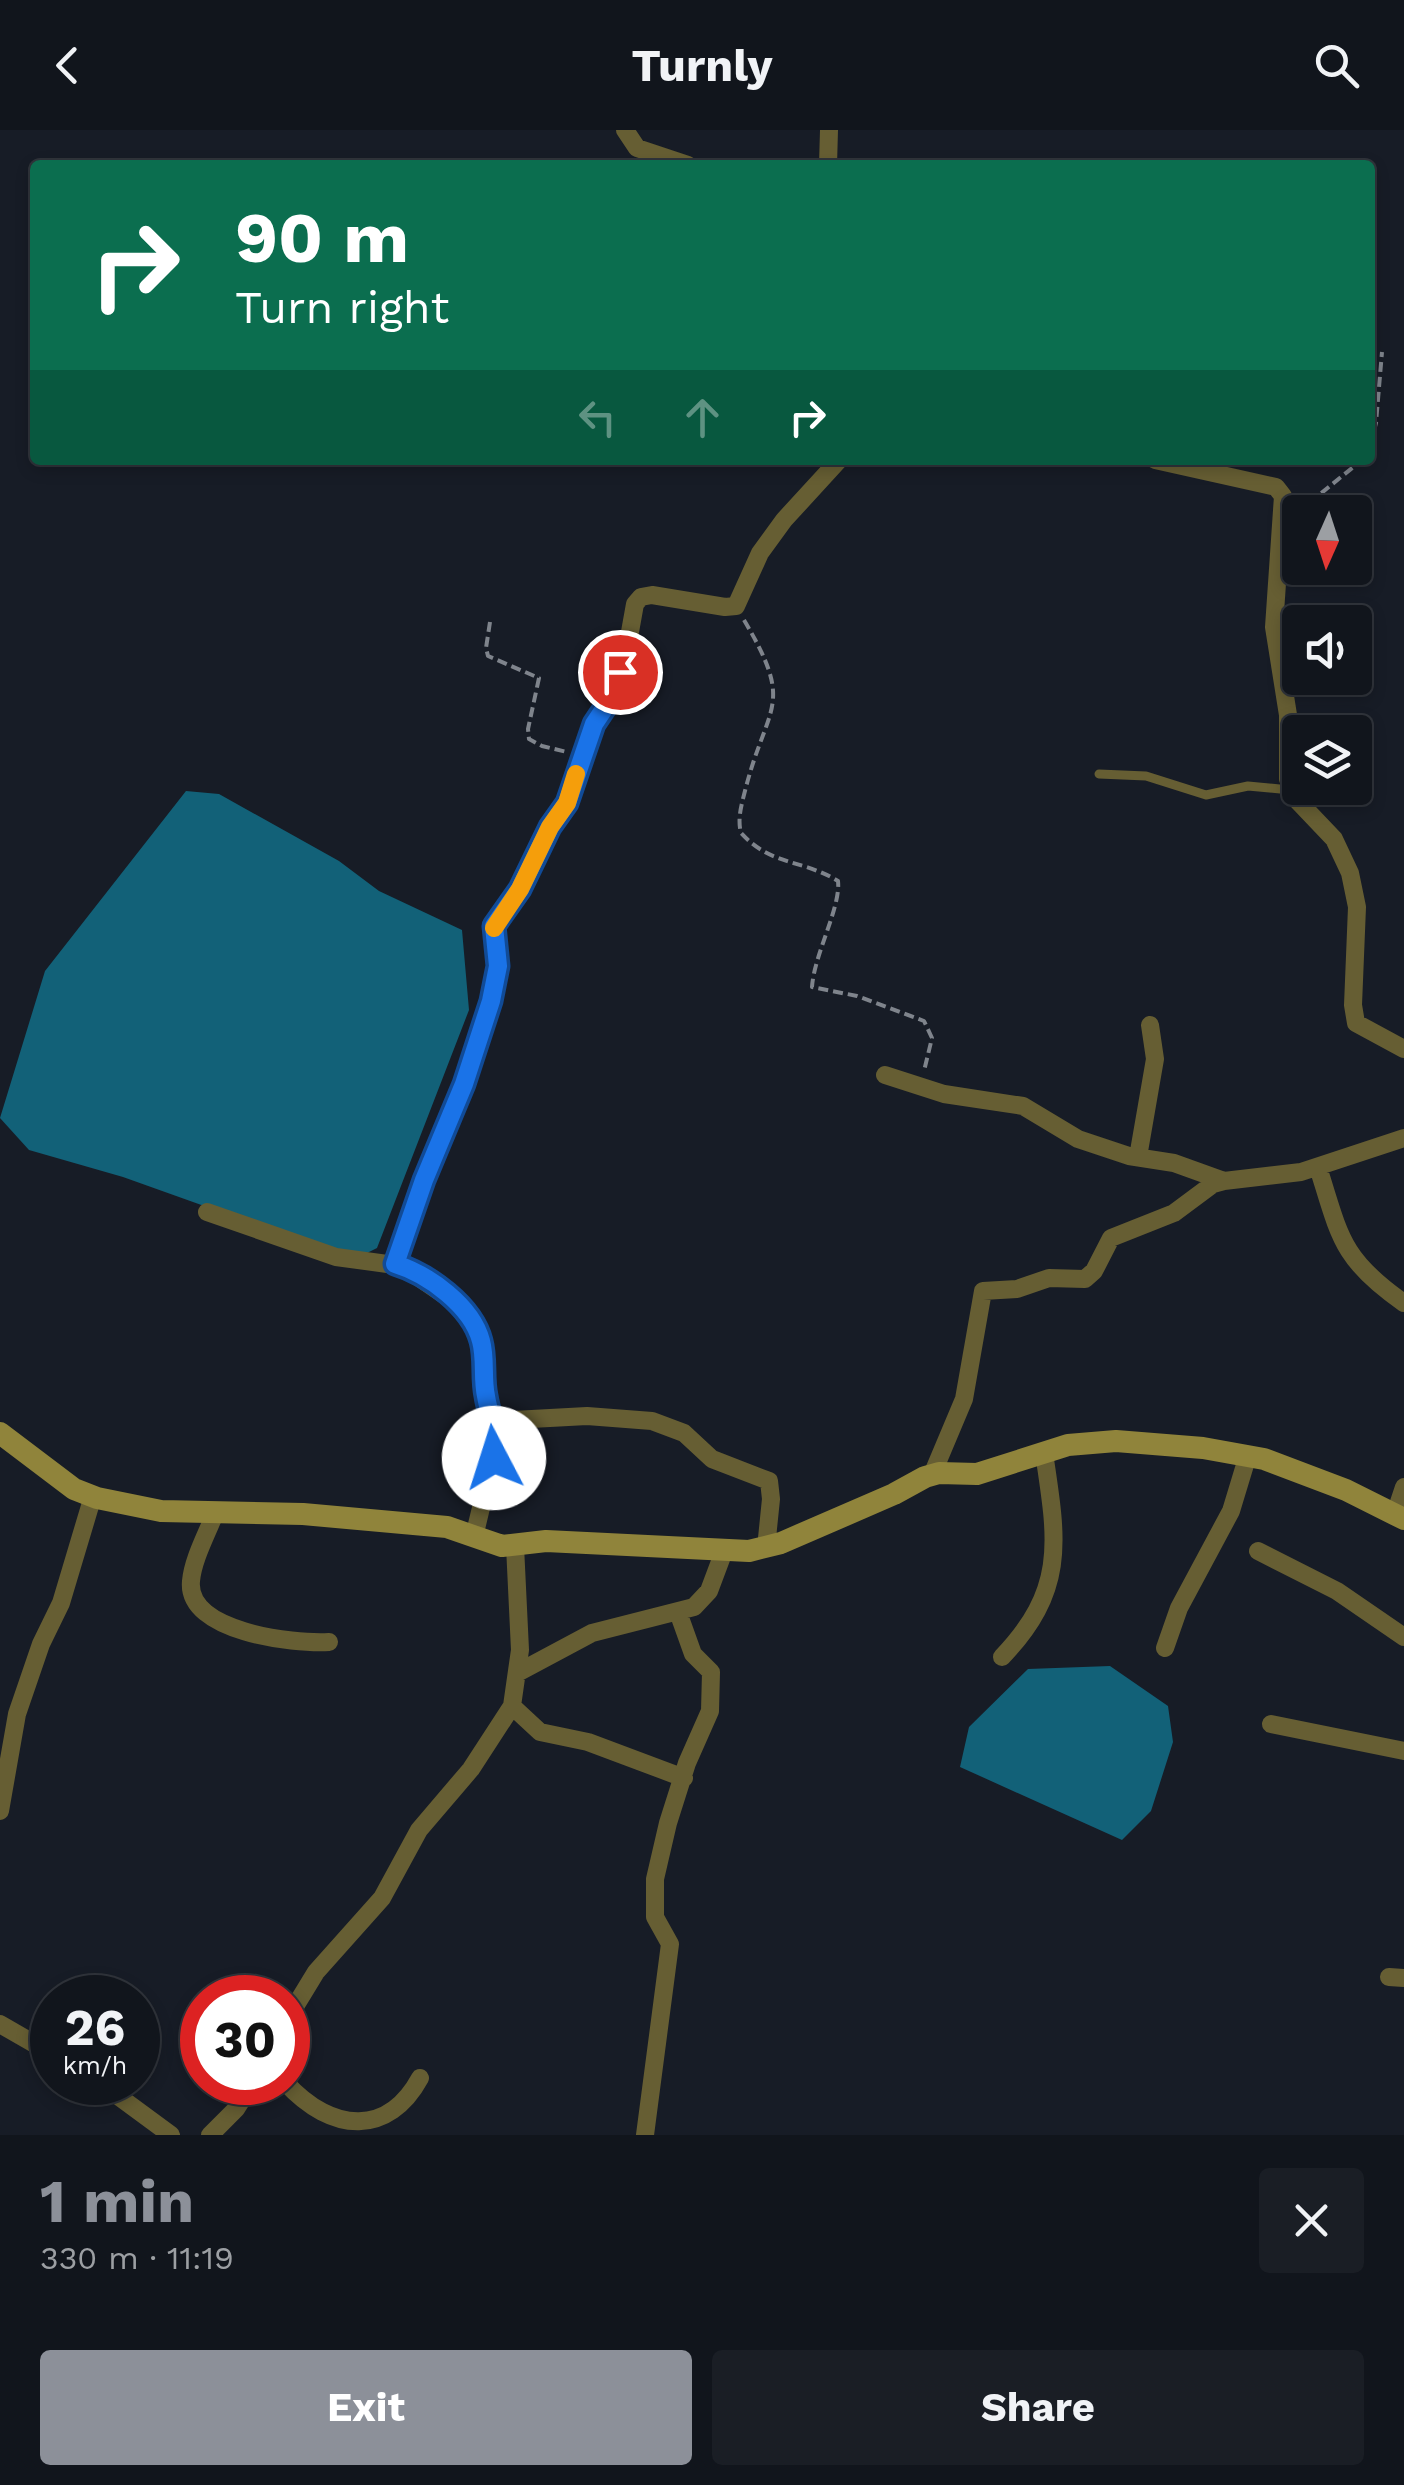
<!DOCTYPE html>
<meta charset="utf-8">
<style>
:root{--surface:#11151c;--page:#1a1e25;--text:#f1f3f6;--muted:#9c9fa3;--line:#30343b;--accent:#8c9099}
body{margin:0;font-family:"Work Sans",sans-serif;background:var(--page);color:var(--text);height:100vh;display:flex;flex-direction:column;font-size:38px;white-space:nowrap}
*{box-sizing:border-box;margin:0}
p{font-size:32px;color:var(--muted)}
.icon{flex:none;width:55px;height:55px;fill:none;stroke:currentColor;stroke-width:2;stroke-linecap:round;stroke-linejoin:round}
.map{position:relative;height:2005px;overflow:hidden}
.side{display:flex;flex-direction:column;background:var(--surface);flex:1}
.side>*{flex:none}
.hud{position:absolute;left:30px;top:30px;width:1345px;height:305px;border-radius:10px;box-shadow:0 5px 15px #0003,0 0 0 2px var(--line);background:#0b6e4f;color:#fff;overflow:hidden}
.needle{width:65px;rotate:183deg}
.tools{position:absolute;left:1282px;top:365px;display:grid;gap:20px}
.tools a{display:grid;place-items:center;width:90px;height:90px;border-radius:10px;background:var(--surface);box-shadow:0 5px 15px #0003,0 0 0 2px var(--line);font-size:50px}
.speed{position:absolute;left:30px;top:1845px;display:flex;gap:20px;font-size:50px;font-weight:700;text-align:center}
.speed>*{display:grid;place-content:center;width:130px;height:130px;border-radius:50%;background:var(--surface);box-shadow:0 5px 15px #0003,0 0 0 2px var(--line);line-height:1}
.speed small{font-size:25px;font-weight:400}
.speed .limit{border:15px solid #d22;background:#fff;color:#111}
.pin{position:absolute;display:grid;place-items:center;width:85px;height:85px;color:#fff;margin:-42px;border:5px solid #fff;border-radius:50%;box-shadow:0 2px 10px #0007}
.me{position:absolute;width:110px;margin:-55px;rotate:355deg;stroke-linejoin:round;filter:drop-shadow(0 0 8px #0008)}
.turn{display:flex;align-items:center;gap:35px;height:210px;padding:0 40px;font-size:45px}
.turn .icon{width:130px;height:130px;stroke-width:2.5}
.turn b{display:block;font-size:70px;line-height:85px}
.lanes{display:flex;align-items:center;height:95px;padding:0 40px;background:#0003;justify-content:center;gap:50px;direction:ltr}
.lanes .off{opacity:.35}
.round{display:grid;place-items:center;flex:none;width:105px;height:105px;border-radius:10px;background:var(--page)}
.head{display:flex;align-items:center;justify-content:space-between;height:170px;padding:0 40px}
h1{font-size:60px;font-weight:700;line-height:75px;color:var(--accent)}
.action{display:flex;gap:20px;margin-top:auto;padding:20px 40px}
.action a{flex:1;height:115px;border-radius:10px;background:var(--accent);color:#fff;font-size:40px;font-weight:700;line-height:115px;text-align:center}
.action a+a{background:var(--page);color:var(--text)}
header{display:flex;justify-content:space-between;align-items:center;height:130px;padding:0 40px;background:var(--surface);font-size:45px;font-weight:700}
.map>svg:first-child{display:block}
.water{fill:#126178}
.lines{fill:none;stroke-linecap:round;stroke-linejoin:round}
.path{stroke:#7f848c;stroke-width:4;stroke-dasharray:10 5;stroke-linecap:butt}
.lane{stroke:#665e33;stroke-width:9}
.street{stroke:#665e33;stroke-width:18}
.secondary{stroke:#90843b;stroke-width:22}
.route-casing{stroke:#114b97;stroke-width:25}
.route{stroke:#1a73e8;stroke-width:18}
.slow{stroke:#f59e0b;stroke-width:18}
</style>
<header><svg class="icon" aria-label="back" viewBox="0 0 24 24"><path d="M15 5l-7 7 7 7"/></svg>Turnly<svg class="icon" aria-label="search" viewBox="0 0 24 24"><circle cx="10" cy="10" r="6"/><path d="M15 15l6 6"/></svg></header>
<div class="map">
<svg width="1404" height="2005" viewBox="0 0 1404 2005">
<rect width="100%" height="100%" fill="#171c26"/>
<path class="water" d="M186 661 219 664 339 731 379 761 462 800 469 880 377 1118 359 1127 322 1118 123 1047 29 1020 0 988 45 841Z
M1110 1536 1168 1576 1173 1612 1151 1681 1122 1710 960 1637 969 1597 1028 1539Z"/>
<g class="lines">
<path class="path" d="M1370 316 1376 293 1382 222
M1298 382 1362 330
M744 490C795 576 768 573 746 657 742 673 737 688 741 703 771 736 802 729 838 751 841 777 814 825 812 857L857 866 924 891 932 908 924 941
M490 492 486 518 488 526 539 548 528 599 529 609 542 616 567 622"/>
<path class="lane" d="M1099 644 1146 646 1206 665 1248 656 1290 660"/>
<path class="street" d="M625 0 637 18 688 35
M828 35 829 0
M1155 330 1276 357 1283 366 1274 497 1288 585V649L1295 668 1334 709 1350 743 1357 777 1353 875 1356 893 1404 919
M885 945 944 964 1023 976 1078 1009 1129 1026 1174 1033 1224 1051
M1138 1027 1155 929 1150 895
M1318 1037C1340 1107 1341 1129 1404 1173
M207 1082 336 1127 402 1136 456 1173 469 1186 482 1213 486 1266 495 1291 497 1311 474 1407
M395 1134 424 1050 465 954 491 871 498 836 494 796 520 759 550 697 567 673 593 594 614 563 628 513 635 474 641 467 652 465 725 477 736 476 760 423 784 390 839 330
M495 1291 587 1286 652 1291 684 1303 712 1329 769 1351 771 1369 766 1418
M932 1345 964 1269 983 1161 1017 1159 1049 1148 1085 1149 1094 1141 1111 1108 1174 1083 1213 1054 1224 1051 1301 1042 1404 1008
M215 1383C207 1404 193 1429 191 1451 186 1502 293 1514 329 1512
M1395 1384 1404 1357
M1258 1421 1337 1461 1404 1507
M1165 1518 1179 1478 1231 1381 1248 1325
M1002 1527C1067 1459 1057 1410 1044 1323
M519 1542 592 1503 694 1477 709 1461 724 1421
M512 1576 540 1602 588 1612 684 1648
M1271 1594 1404 1621
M0 1681 17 1584 41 1514 61 1473 93 1366
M1389 1847 1404 1848
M288 1888 316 1842 382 1768 419 1700 471 1639 512 1576 520 1520 515 1416
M0 1894 52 1924
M99 1952 171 2005
M285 1952C333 2005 389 2005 420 1948
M210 2005 236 1979 253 1952
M645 2005 670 1814 655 1787V1749L668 1693 687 1633 710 1581 711 1542 693 1524 678 1482"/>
<path class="secondary" d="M0 1303 74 1359 97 1368 161 1381 303 1384 447 1397 502 1416 546 1411 749 1421 781 1413 894 1364 925 1347 939 1343 977 1344 1068 1315 1116 1311 1203 1318 1264 1329 1346 1360 1404 1389"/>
</g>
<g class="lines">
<g class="route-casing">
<path id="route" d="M494 1328C500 1299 490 1292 486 1266 482 1248 486 1229 481 1211 472 1176 428 1144 395 1134L424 1050 464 954 491 871 498 836 494 796 520 759 550 697 567 673 594 594 614 564 620 542"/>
</g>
<use href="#route" class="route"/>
<path class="slow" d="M494 798 520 759 550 697 567 673 576 644"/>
</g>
</svg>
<div class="tools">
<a><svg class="needle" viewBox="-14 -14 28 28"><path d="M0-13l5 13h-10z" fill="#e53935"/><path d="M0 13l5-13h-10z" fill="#9c9fa3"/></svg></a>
<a><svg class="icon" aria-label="sound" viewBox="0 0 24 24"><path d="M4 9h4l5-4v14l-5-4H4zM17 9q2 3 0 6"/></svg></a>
<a><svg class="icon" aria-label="layers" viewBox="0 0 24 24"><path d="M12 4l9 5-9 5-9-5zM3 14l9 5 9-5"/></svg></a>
</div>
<div class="speed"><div>26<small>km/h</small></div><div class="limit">30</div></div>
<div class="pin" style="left:620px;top:542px;background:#d93025"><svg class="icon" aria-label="arrive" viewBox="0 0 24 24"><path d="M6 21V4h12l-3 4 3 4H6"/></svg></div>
<svg class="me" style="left:494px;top:1328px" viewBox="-20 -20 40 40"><circle r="19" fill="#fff"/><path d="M0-13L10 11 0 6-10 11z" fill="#1a73e8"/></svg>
<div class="hud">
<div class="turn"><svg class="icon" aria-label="right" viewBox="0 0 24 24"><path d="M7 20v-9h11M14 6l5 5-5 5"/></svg><div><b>90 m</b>Turn right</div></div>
<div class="lanes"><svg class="icon off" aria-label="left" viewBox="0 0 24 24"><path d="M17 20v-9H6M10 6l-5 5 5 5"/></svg><svg class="icon off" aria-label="ahead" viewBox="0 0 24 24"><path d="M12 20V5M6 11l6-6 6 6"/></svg><svg class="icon" aria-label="right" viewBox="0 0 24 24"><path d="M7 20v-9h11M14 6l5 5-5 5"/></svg></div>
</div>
</div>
<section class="side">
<div class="head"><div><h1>1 min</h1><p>330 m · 11:19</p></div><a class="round"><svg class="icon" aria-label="close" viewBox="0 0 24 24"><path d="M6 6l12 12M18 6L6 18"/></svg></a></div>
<div class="action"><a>Exit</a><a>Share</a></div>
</section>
